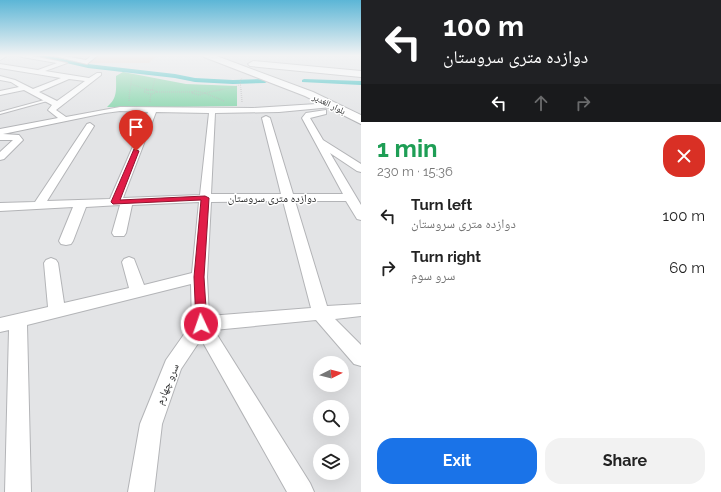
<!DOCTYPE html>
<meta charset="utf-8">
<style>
:root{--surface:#fff;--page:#f2f2f2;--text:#222;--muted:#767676;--accent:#1a73e8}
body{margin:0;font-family:Raleway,"Noto Naskh Arabic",sans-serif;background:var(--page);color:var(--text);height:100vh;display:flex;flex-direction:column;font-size:15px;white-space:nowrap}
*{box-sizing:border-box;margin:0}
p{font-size:13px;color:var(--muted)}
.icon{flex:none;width:22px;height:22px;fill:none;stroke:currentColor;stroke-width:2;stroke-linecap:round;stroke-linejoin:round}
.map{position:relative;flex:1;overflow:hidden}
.side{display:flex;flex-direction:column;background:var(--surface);width:360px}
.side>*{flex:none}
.top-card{background:#202124;color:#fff;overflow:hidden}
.needle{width:26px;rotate:84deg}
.fabs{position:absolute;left:313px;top:356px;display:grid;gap:8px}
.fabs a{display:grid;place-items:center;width:36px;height:36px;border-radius:50%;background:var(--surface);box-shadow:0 4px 16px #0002;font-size:20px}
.pin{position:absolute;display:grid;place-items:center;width:34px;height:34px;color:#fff;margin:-41px -17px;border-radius:50% 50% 50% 0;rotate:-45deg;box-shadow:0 0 4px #0007}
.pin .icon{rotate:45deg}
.me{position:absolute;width:44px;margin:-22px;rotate:357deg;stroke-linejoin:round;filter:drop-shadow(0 0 3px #0008)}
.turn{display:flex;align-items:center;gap:14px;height:84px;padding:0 16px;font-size:18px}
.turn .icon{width:52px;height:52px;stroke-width:2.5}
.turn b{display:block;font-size:28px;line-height:34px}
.lanes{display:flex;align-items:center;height:38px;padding:0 16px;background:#0003;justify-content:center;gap:20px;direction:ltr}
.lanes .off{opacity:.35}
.round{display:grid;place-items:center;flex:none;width:42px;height:42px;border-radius:16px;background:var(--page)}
.summary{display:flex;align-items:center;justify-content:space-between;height:68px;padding:0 16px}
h1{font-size:24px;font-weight:700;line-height:30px;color:#1e9e55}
.button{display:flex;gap:8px;margin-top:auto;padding:8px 16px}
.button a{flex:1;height:46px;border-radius:16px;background:var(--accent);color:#fff;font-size:16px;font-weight:700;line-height:46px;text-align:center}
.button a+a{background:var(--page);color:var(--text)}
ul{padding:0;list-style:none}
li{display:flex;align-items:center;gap:12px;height:52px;padding:0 16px}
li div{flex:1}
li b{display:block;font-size:15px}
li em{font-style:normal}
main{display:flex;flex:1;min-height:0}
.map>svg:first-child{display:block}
.education{fill:#ecd4ca}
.green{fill:#81d4a8}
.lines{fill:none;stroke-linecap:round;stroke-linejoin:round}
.canal{fill:#2bbabc;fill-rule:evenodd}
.service-casing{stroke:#b3b4b7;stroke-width:2}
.minor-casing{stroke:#b3b4b7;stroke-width:2}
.primary-casing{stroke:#b3b4b7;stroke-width:2}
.path-far1{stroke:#a7a8aa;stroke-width:1;stroke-dasharray:0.5 1.5;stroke-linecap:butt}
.path{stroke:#a7a8aa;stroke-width:1.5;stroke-dasharray:0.5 1.5;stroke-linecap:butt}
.service{fill:#fff;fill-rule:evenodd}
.minor{fill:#fff;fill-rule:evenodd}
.primary{fill:#fff;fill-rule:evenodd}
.route{fill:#e11d48;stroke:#92132f}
.labels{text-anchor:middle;stroke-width:3;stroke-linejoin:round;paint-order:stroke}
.far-street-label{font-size:9px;fill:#28292a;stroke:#fff}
.street-label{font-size:11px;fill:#28292a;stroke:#fff}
</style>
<main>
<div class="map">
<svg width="361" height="492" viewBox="0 0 361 492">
<rect width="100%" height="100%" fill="#e3e4e6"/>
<path class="education" d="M97 55H157L149 63H89Z"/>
<path class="green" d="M123 72 186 84 237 86V106C194 106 151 108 107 107 118 98 116 89 116 76Z"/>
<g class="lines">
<path class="canal" d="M36 55H43L88 64 175 74 195 78 233 80 265 79 268 81 265 83 233 84 195 82 175 78 88 68 36 56Z
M304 79 361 81V85L302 82V80Z"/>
<g class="service-casing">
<path id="service" d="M48 99 51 100 0 114V112Z"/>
</g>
<g class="minor-casing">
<path id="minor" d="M3 55H9L0 60V56Z
M20 55H28L67 63 45 71 89 78 97 73H101V75L56 110 66 117 120 107 253 108 332 103 336 105 332 107 279 112 215 113 211 194H281L262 118 266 116 270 118 293 194H343L302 118 306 113 326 110V114L310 118 323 140 361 164V172L357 171 330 153 361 205V220L357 219 346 201H295L327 306 361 304V316L335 319 361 345V366L354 364 316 320 214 330 310 483 314 492H287L201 339 181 369 162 424 154 492H128L140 424 166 360 192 323 191 284 27 325 31 492H5L9 330 0 332V318L48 307 44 263 46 260 51 258 56 260 58 263 64 303 129 288 122 262 124 259 129 257 134 259 144 285 192 273 199 202 132 205 126 233 124 236H114L112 233 120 205 86 207 73 241 71 244 66 245 61 244 59 241 73 207 0 211V203L35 202 87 124 90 123 94 126 47 201 110 199 148 112 120 111 105 113 3 134 19 135 23 140 4 159 0 160V152L13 140H0V129L58 118 48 110 52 105 24 90 0 95V91L19 87 11 82 0 80V76L15 80 33 89 61 78 0 68V64L38 70 57 63 22 57ZM69 79 85 81 57 101 39 92ZM156 112 209 113 200 195 123 198ZM283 201 311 308 209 316 207 277 211 202Z
M50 55H59L86 60 92 55H98L87 64Z"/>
</g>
<g class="primary-casing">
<path id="primary" d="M203 55H214L313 92 361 115V124L305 96 204 57Z
M253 61 361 71V77L250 66 248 64Z"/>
</g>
<path class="path-far1" d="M131 84 148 90
M130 90 132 75
M146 90H154
M152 90 155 79
M219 90 235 87 241 84
M241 90 240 80 243 78"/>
<path class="path" d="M146 89 148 90
M241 89 242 102
M146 90H154L157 92 151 94 144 92Z
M194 91 205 93 199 95 192 93Z
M157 92H193
M205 93 224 101
M205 93 224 89
M129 101 130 89
M150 102 151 94"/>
<use href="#service" class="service"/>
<use href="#minor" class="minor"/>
<use href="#primary" class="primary"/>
</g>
<linearGradient id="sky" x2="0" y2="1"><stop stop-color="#5cb6d6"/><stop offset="0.45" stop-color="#f2f3f4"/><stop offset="1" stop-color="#f2f3f4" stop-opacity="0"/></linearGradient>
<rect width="361" height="123" fill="url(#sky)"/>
<path class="route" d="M134 149 139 151 120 200 205 196 209 198 204 277 207 324 205 328 201 329 197 328 196 324 194 277 201 200 113 204 111 202Z"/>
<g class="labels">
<g class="far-street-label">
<text transform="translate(329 104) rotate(26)" y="3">بلوار الغدیر</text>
</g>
<g class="street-label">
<text x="272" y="202">دوازده متری سروستان</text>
<text transform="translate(167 384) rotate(-67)" y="4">سرو چهارم</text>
</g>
</g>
</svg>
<div class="fabs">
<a><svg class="needle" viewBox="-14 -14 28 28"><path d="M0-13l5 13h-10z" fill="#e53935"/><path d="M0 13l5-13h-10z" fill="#767676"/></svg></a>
<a><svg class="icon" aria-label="search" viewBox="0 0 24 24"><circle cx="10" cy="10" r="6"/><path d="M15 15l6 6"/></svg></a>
<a><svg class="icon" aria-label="layers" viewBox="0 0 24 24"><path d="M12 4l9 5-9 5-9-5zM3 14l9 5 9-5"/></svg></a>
</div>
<div class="pin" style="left:136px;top:151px;background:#d93025"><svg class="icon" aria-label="arrive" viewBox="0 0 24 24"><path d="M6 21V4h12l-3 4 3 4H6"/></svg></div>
<svg class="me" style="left:201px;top:324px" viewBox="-20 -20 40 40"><circle r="17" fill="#e11d48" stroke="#fff" stroke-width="3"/><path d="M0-11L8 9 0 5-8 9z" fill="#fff"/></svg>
</div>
<section class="side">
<div class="top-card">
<div class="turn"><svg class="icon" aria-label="left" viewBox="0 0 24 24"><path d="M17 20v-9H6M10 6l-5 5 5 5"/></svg><div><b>100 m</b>دوازده متری سروستان</div></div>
<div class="lanes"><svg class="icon" aria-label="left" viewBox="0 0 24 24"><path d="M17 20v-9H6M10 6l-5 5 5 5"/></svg><svg class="icon off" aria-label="ahead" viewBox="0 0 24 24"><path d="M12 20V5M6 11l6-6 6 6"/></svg><svg class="icon off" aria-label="right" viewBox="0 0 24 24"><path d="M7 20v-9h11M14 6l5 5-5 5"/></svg></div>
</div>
<div class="summary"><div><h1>1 min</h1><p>230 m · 15:36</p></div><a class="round" style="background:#d93025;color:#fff"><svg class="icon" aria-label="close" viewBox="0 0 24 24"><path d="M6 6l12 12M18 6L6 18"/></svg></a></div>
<ul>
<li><svg class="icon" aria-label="left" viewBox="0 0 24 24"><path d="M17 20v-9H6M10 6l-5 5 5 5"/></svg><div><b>Turn left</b><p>دوازده متری سروستان</p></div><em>100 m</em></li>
<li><svg class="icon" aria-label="right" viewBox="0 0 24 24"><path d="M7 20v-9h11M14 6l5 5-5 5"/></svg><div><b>Turn right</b><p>سرو سوم</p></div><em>60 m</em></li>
</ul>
<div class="button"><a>Exit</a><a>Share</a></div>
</section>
</main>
